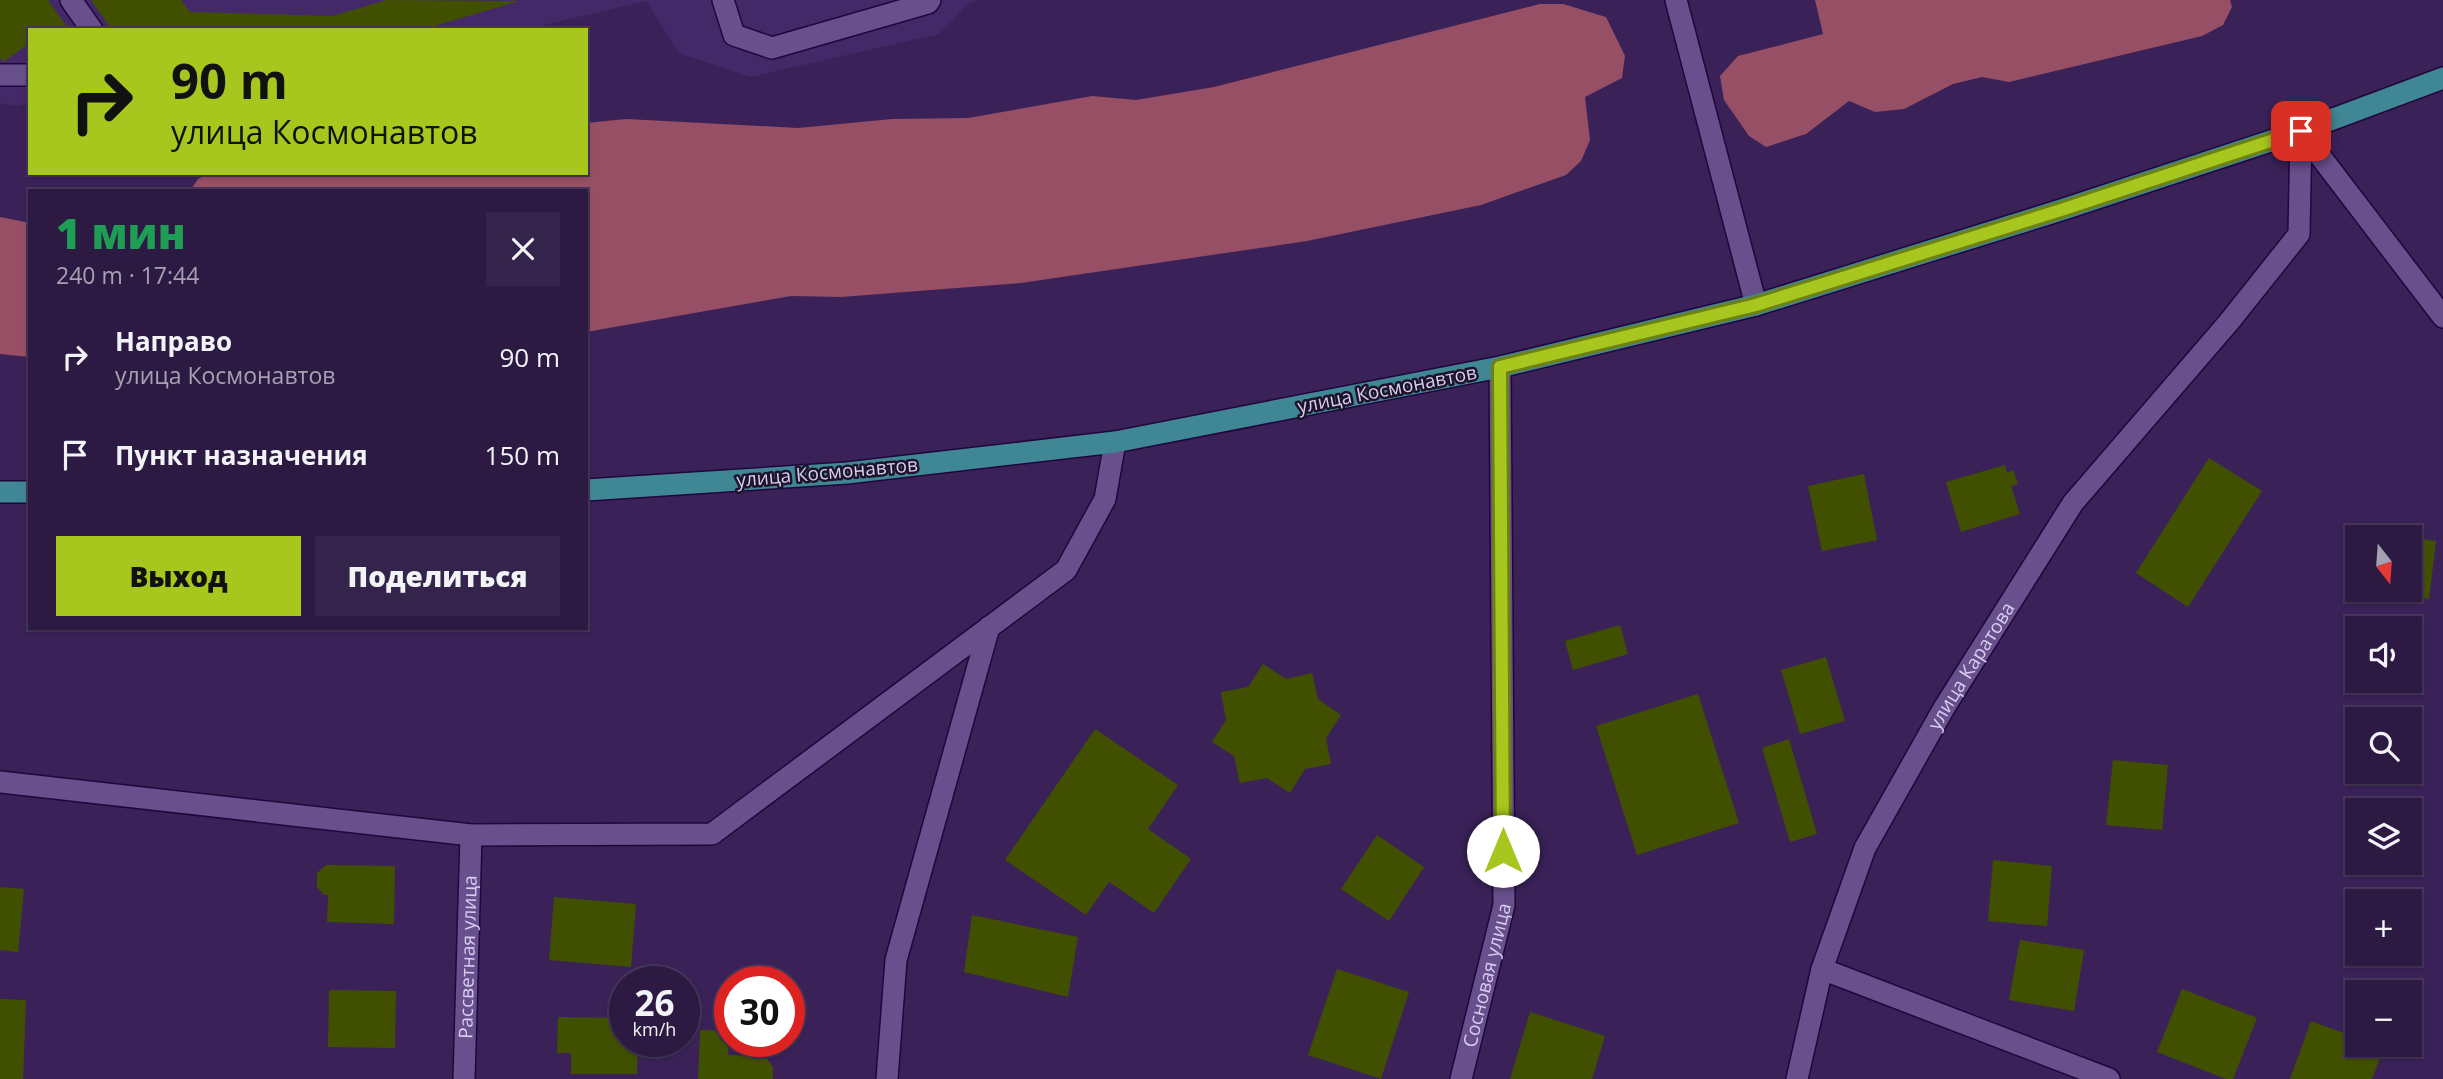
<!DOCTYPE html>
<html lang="ru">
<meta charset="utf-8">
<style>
:root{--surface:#2c1a43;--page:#34234a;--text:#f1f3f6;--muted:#a6a1b2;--line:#48385c;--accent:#a7c71e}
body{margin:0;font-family:"Open Sans",sans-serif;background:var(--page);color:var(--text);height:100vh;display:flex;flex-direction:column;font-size:26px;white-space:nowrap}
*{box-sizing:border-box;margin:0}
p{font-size:23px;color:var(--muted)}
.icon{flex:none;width:38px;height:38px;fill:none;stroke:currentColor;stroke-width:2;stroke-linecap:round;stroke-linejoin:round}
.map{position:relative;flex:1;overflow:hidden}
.drawer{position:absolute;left:28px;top:189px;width:560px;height:441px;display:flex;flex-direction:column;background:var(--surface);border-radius:0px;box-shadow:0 2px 5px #0004,0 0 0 2px var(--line)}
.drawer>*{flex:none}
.top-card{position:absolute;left:28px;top:28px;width:560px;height:147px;border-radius:0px;box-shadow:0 2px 5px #0004,0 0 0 2px var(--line);background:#a7c71e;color:#111;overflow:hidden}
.needle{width:46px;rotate:163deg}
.tools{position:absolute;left:2345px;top:525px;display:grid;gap:14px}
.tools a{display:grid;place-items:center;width:77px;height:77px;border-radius:0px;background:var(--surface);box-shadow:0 2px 5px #0004,0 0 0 2px var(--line);font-size:35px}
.speed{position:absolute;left:609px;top:966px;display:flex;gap:14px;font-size:35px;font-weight:700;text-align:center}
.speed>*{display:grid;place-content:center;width:91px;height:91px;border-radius:50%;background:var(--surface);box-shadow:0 2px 5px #0004,0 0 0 2px var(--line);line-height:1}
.speed small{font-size:18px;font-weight:400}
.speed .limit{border:10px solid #d22;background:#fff;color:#111}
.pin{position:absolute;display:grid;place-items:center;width:60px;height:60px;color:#fff;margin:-30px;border-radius:14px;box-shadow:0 4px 10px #0006}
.me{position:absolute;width:77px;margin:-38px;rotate:0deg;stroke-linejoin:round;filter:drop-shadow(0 0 5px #0008)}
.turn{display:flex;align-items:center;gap:24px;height:147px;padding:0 28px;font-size:32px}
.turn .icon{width:91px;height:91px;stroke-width:2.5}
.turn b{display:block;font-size:49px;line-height:60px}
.round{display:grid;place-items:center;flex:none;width:74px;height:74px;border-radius:0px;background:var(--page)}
.head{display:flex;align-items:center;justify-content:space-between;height:119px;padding:0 28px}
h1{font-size:42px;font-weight:800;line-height:52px;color:#1e9e55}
.primary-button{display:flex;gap:14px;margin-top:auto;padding:14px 28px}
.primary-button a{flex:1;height:80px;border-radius:0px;background:var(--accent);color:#111;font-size:28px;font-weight:800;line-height:80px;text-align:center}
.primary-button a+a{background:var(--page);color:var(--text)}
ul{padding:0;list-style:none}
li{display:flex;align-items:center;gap:21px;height:98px;padding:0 28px}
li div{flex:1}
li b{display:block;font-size:26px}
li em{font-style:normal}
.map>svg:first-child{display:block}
.built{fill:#442968}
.forest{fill:#964f65}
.building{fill:#415000}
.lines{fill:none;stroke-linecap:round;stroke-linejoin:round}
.minor-casing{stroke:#21063d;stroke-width:24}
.major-casing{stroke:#21063d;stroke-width:24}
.minor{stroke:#68508c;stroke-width:21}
.major{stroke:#3f8794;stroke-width:21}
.route-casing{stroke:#6d8114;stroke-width:18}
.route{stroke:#a7c71e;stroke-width:12}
.labels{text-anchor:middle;stroke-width:5;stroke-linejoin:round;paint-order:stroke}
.street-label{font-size:19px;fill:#d9cdf0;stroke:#1d132b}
</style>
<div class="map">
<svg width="2443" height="1079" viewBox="0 0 2443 1079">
<rect width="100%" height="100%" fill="#3a2259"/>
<path class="built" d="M0 0H979L967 5 939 34 750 77 679 53 646 1 523 30H30V103L18 106 0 103Z"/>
<path class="forest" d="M1815 0H2230L2232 7 2223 25 2202 36 2009 82 1982 77 1953 84 1904 109 1875 112 1849 101 1806 134 1766 147 1749 136 1724 100 1720 76 1738 56 1823 34Z
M1540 4H1563L1606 17 1625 56 1622 78 1585 97 1590 140 1581 161 1566 175 1481 205 1307 241 1021 283 841 297 791 296 586 332V191H190L198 179 210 173H586V123L626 119 798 128 892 119 968 118 1092 96 1136 100 1214 87Z
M0 217 30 223V357L0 354Z"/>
<path class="building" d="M0 0H48L69 30H30V43L3 62 0 57Z
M91 0H181L190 12 332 16 387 0 519 1 421 30H112Z
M2209 458 2262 491 2188 607 2136 573Z
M2005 465 2007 473 2013 470 2018 484 2011 486 2020 514 1961 532 1946 482Z
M1864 474 1877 540 1822 551 1808 486Z
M2410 537 2436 541 2429 599 2371 591 2410 590Z
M1620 625 1628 654 1573 670 1565 641Z
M1826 657 1845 721 1800 734 1781 670Z
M1263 664 1286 679 1312 673 1318 699 1341 715 1326 738 1331 764 1305 769 1290 793 1267 778 1240 783 1234 756 1212 742 1226 720 1221 692 1248 687Z
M1698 694 1739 823 1637 855 1596 726Z
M1095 729 1178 785 1148 829 1191 859 1154 913 1109 882 1086 915 1005 860Z
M1789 739 1817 834 1790 842 1762 748Z
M2113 760 2168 765 2162 830 2106 825Z
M1377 835 1424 867 1389 921 1341 889Z
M1993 860 2052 866 2047 926 1988 921Z
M326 865 395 866 394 924 327 922 328 895H324L317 887V873Z
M0 887 24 889 18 952 0 950Z
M554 897 636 904 631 967 549 960Z
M972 915 1078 937 1068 997 964 972Z
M2020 940 2084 950 2074 1011 2009 1000Z
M1337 969 1409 992 1381 1079 1308 1055Z
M2182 989 2257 1018 2233 1079H2226L2157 1052Z
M329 990 396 991 395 1048 328 1047Z
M0 999 26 1000 23 1079H0Z
M1530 1012 1605 1036 1592 1079H1510Z
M558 1017 625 1018V1041H638L637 1074H571V1053H557Z
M2311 1021 2357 1038V1045H2376L2384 1048 2372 1079H2290Z
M700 1030 729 1031 728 1055 765 1056 773 1067V1079H698Z"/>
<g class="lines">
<g class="minor-casing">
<g id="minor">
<path d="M71 0 92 30"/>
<path d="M723 0 734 35 772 48 928 3 930 0"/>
<path d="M1676 0 1756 305"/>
<path d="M0 75H30"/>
<path d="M2301 131 2443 317"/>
<path d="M0 782 471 835 712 834 1066 570 1105 499 1115 442"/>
<path d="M1822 969 2109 1079"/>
<path id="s1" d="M464 1079 471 835"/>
<path d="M887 1079 896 960 989 627"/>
<path id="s2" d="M1461 1079 1504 905 1500 367"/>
<path id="s3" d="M1797 1079 1822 969 1865 848 1944 708 2073 503 2229 322 2299 234 2301 131"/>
</g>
</g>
<g class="major-casing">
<path id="major" d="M586 490 847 473 1115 442 1500 367 1756 305 2061 210 2301 131 2443 78
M0 492H30"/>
</g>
<use href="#minor" class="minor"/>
<use href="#major" class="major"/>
</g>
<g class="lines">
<g class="route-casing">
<path id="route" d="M1503 851 1500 367 1756 305 2061 210 2301 131"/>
</g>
<use href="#route" class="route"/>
</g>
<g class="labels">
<g class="street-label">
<text transform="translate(1387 389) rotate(-11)" y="7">улица Космонавтов</text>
<text transform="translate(827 472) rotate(-5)" y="7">улица Космонавтов</text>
<text dy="7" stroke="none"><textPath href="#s3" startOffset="452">улица Каратова</textPath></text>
<text dy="7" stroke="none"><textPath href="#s1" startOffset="122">Рассветная улица</textPath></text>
<text dy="7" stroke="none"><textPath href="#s2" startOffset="107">Сосновая улица</textPath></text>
</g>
</g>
</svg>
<div class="tools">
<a><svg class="needle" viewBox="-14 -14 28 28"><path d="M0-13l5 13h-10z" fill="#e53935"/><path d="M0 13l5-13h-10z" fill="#a6a1b2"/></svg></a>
<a><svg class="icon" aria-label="sound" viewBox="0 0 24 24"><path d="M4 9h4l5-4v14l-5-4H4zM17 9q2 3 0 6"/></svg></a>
<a><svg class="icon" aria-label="search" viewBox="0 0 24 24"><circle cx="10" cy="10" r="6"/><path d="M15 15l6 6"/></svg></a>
<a><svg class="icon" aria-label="layers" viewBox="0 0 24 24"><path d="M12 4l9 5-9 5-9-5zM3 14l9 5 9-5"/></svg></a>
<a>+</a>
<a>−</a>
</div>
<div class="speed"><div>26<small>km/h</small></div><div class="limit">30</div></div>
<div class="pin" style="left:2301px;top:131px;background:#d93025"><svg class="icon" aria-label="arrive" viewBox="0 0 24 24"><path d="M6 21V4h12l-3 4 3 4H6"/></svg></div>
<svg class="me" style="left:1503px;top:851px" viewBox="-20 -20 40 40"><circle r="19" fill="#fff"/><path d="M0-13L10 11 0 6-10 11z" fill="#a7c71e"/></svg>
<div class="top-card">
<div class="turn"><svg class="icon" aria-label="right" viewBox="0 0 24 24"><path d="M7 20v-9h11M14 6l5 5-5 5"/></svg><div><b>90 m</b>улица Космонавтов</div></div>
</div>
<section class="drawer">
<div class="head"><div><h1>1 мин</h1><p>240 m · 17:44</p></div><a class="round"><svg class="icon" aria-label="close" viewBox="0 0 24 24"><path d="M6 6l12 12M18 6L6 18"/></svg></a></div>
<ul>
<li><svg class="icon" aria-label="right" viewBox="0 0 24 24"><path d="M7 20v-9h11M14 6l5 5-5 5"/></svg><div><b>Направо</b><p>улица Космонавтов</p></div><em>90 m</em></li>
<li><svg class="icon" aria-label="arrive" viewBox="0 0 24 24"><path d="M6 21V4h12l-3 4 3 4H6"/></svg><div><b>Пункт назначения</b></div><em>150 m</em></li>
</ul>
<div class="primary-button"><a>Выход</a><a>Поделиться</a></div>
</section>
</div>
